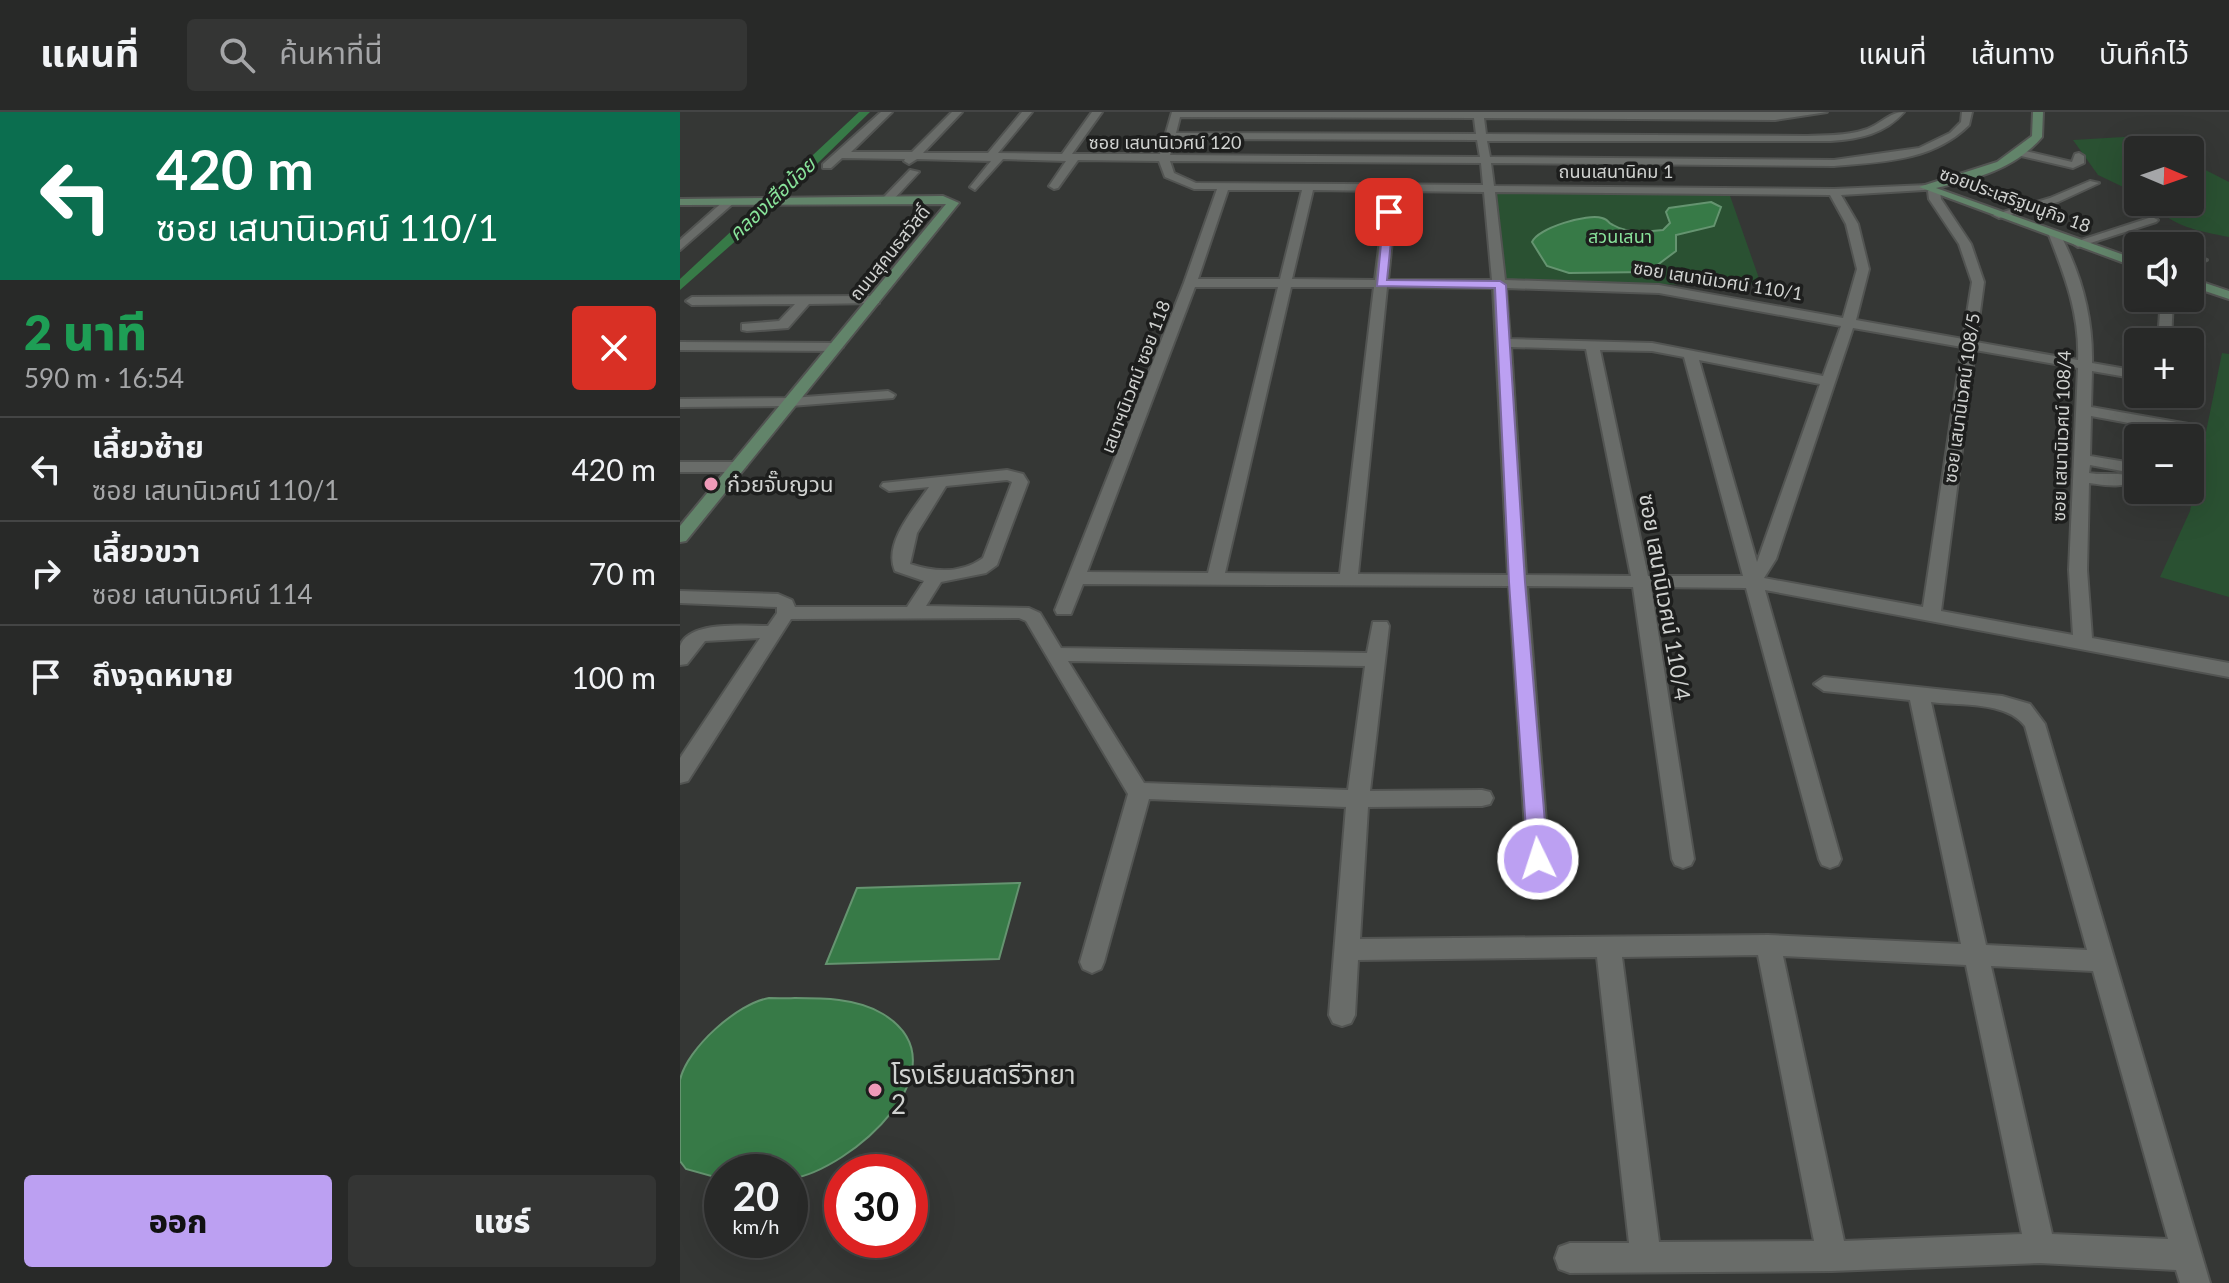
<!DOCTYPE html>
<html lang="th">
<meta charset="utf-8">
<style>
:root{--surface:#282928;--page:#343534;--text:#f1f3f6;--muted:#a5a6a8;--line:#444545;--accent:#bca0f2}
body{margin:0;font-family:Lato,"Noto Sans Thai",sans-serif;background:var(--page);color:var(--text);height:100vh;display:flex;flex-direction:column;font-size:30px;white-space:nowrap}
*{box-sizing:border-box;margin:0}
p{font-size:26px;color:var(--muted)}
.icon{flex:none;width:44px;height:44px;fill:none;stroke:currentColor;stroke-width:2;stroke-linecap:round;stroke-linejoin:round}
.map{position:relative;flex:1;overflow:hidden}
.panel{display:flex;flex-direction:column;background:var(--surface);width:680px}
.panel>*{flex:none}
.top-card{background:#0b6e4f;color:#fff;overflow:hidden}
.needle{width:52px;rotate:92deg}
.fabs{position:absolute;left:1444px;top:24px;display:grid;gap:16px}
.fabs a{display:grid;place-items:center;width:80px;height:80px;border-radius:8px;background:var(--surface);box-shadow:0 8px 32px #0002,0 0 0 2px var(--line);font-size:40px}
.speed{position:absolute;left:24px;top:1042px;display:flex;gap:16px;font-size:40px;font-weight:700;text-align:center}
.speed>*{display:grid;place-content:center;width:104px;height:104px;border-radius:50%;background:var(--surface);box-shadow:0 8px 32px #0002,0 0 0 2px var(--line);line-height:1}
.speed small{font-size:20px;font-weight:400}
.speed .limit{border:12px solid #d22;background:#fff;color:#111}
.pin{position:absolute;display:grid;place-items:center;width:68px;height:68px;color:#fff;margin:-34px;border-radius:16px;box-shadow:0 4px 12px #0006}
.me{position:absolute;width:88px;margin:-44px;rotate:356deg;stroke-linejoin:round;filter:drop-shadow(0 0 6px #0008)}
.turn{display:flex;align-items:center;gap:28px;height:168px;padding:0 24px;font-size:36px}
.turn .icon{width:104px;height:104px;stroke-width:2.5}
.turn b{display:block;font-size:56px;line-height:68px}
.round{display:grid;place-items:center;flex:none;width:84px;height:84px;border-radius:8px;background:var(--page)}
.overview{display:flex;align-items:center;justify-content:space-between;height:136px;padding:0 24px}
h1{font-size:48px;font-weight:800;line-height:60px;color:#1e9e55}
.action{display:flex;gap:16px;margin-top:auto;padding:16px 24px}
.action a{flex:1;height:92px;border-radius:8px;background:var(--accent);color:#111;font-size:32px;font-weight:800;line-height:92px;text-align:center}
.action a+a{background:var(--page);color:var(--text)}
ul{padding:0;list-style:none}
li{display:flex;align-items:center;gap:24px;height:104px;padding:0 24px;border-top:2px solid var(--line)}
li div{flex:1}
li b{display:block;font-size:30px}
li em{font-style:normal}
header{display:flex;align-items:center;gap:48px;box-sizing:border-box;height:112px;padding:0 40px;background:var(--surface);border-bottom:2px solid var(--line)}
header strong{font-size:38px}
nav{display:flex;gap:44px;margin-inline-start:auto;font-size:28px}
.search{width:560px;height:72px;background:var(--page);display:flex;align-items:center;gap:20px;box-sizing:border-box;padding:0 28px;border-radius:8px;color:var(--muted);font-size:30px}
main{display:flex;flex:1;min-height:0}
.map>svg:first-child{display:block}
.green{fill:#2a5132}
.water{fill:#377a47;stroke:#659470;stroke-width:2}
.lines{fill:none;stroke-linecap:round;stroke-linejoin:round}
.canal{fill:#377a47;fill-rule:evenodd}
.street-casing{stroke:#525452;stroke-width:4}
.secondary-casing{stroke:#525452;stroke-width:4}
.street{fill:#696c69;fill-rule:evenodd}
.secondary{fill:#62846a;fill-rule:evenodd}
.route{fill:#bca0f2;stroke:#7a689d;stroke-width:2}
.poi-dot{fill:#ef9ab8;stroke:#1d1e1d;stroke-width:3}
.labels{text-anchor:middle;stroke-width:7;stroke-linejoin:round;paint-order:stroke}
.far-street-label{font-size:18px;fill:#d0d2d0;stroke:#1d1e1d}
.far-park-label{font-size:18px;fill:#89e49b;stroke:#1d1e1d}
.far-water-label{font-size:20px;font-style:italic;fill:#88e39a;stroke:#1d1e1d}
.poi-label{font-size:22px;fill:#d0d2d0;stroke:#1d1e1d;text-anchor:start}
.street-label{font-size:22px;fill:#d0d2d0;stroke:#1d1e1d}
.near-poi-label{font-size:26px;fill:#d0d2d0;stroke:#1d1e1d;text-anchor:start}
</style>
<header>
<strong>แผนที่</strong>
<div class="search"><svg class="icon" aria-label="search" viewBox="0 0 24 24"><circle cx="10" cy="10" r="6"/><path d="M15 15l6 6"/></svg>ค้นหาที่นี่</div>
<nav><a>แผนที่</a><a>เส้นทาง</a><a>บันทึกไว้</a></nav>
</header>
<main>
<section class="panel">
<div class="top-card">
<div class="turn"><svg class="icon" aria-label="left" viewBox="0 0 24 24"><path d="M17 20v-9H6M10 6l-5 5 5 5"/></svg><div><b>420 m</b>ซอย เสนานิเวศน์ 110/1</div></div>
</div>
<div class="overview"><div><h1>2 นาที</h1><p>590 m · 16:54</p></div><a class="round" style="background:#d93025;color:#fff"><svg class="icon" aria-label="close" viewBox="0 0 24 24"><path d="M6 6l12 12M18 6L6 18"/></svg></a></div>
<ul>
<li><svg class="icon" aria-label="left" viewBox="0 0 24 24"><path d="M17 20v-9H6M10 6l-5 5 5 5"/></svg><div><b>เลี้ยวซ้าย</b><p>ซอย เสนานิเวศน์ 110/1</p></div><em>420 m</em></li>
<li><svg class="icon" aria-label="right" viewBox="0 0 24 24"><path d="M7 20v-9h11M14 6l5 5-5 5"/></svg><div><b>เลี้ยวขวา</b><p>ซอย เสนานิเวศน์ 114</p></div><em>70 m</em></li>
<li><svg class="icon" aria-label="arrive" viewBox="0 0 24 24"><path d="M6 21V4h12l-3 4 3 4H6"/></svg><div><b>ถึงจุดหมาย</b></div><em>100 m</em></li>
</ul>
<div class="action"><a>ออก</a><a>แชร์</a></div>
</section>
<div class="map">
<svg width="1549" height="1171" viewBox="0 0 1549 1171">
<rect width="100%" height="100%" fill="#353735"/>
<path class="green" d="M1460 24 1487 38H1458V82L1418 63 1393 28Z
M1510 50 1549 70V125C1519 119 1491 115 1471 90H1510Z
M812 77 1048 78 1081 172 820 173Z
M1542 241 1549 242V485L1480 465 1510 399Z"/>
<path class="water" d="M1031 90 1041 95 1034 114 996 123V139L968 160 889 161 867 154 852 130C858 116 908 101 922 106 931 109 925 109 933 113 946 121 968 120 983 118L990 111 986 100 989 96Z
M340 771 319 847 146 852 177 776Z
M89 886C125 887 171 882 203 902 288 954 171 1058 110 1067V1060H42V1067L6 1057 0 1049C0 1026 0 990 0 968 7 936 58 891 89 886Z"/>
<g class="lines">
<path class="canal" d="M179 0H190L85 103 0 178V167Z"/>
<g class="street-casing">
<path id="street" d="M201 0H212L171 40H232L272 0H282L243 41H308L342 0H352L318 41 382 42 412 0H422L392 42H480L492 0H1147L1095 8 804 6 806 22 1127 24C1146 23 1166 24 1184 18 1199 14 1209 0 1224 0 1205 22 1179 27 1151 29H807L810 45 1154 48 1239 36 1270 21 1281 10 1282 0H1292L1289 13C1253 49 1202 50 1154 54L811 51 814 74 1154 77 1248 73V77L1244 78 1161 83 1178 112 1189 157 1176 208 1283 227 1292 170 1279 132 1249 87 1248 79 1254 76 1260 79 1261 87 1291 132 1304 170 1296 230 1398 248C1400 203 1385 164 1369 123L1379 120C1401 161 1413 205 1412 251L1458 259V267L1412 259 1411 295 1514 313 1522 318 1514 323 1411 304 1410 344 1458 352V362L1410 353 1409 361C1423 364 1446 359 1456 367 1444 377 1424 373 1409 371L1407 458 1412 526 1549 551V565L1085 478 1161 747 1158 753 1150 756 1142 753 1139 747 1066 476 971 475 1014 747 1011 753 1003 756 995 753 992 747 953 475 847 474 869 747 866 753 858 756 850 753 847 747 829 474 403 472 391 502H377L375 498 504 171 537 77H514L485 65 479 49 398 48 378 76 374 77 369 74 386 49 323 47 295 78 290 75 311 49 237 47 229 52 224 49 225 47 162 46 151 56H143V52ZM500 5 794 6 796 22 496 21ZM495 27 797 28 800 45 490 43ZM490 49 801 51 803 73 516 71 494 61ZM548 78H622L600 167H518ZM633 78 706 79 695 168 612 167ZM717 79 804 80 812 168H708ZM815 80 1150 83 1166 112 1177 157 1163 206 979 173 825 168ZM515 175H598L528 461 407 460ZM611 175H694L660 462 545 461ZM707 175 813 176 828 463 678 462ZM826 176 979 181 1161 214 1143 264 972 231 830 227ZM1173 216 1282 235 1243 495 1084 466 1096 447ZM831 235 906 237 951 464 846 463ZM920 238 972 239 1004 245 1063 464H968ZM1295 238 1398 256 1389 458 1393 523 1261 499ZM1019 248 1140 272 1077 450Z
M1341 38 1392 50 1395 42 1399 41 1404 44V51L1393 56 1337 43 1336 41Z
M230 58 239 60 212 89H204V85Z
M1410 69 1419 71 1378 90 1319 106 1313 103 1370 86Z
M46 87 56 89 0 138V128Z
M1472 105 1478 108 1476 110 1398 135 1392 131Z
M1517 145 1527 148 1510 156V148Z
M194 184 199 185V191L129 192 108 216 67 219 62 218V212L99 209 115 192 12 193 6 189 12 185Z
M1481 186H1493L1491 230 1478 229Z
M0 230 156 231 163 235 156 239 0 238Z
M1510 268 1518 269 1520 272 1510 276Z
M208 279 215 283 213 286 111 294 0 295V287L111 286Z
M0 350H58L66 355 58 360H0Z
M327 358 343 362 348 370 317 453 306 461 261 470 246 494 349 496 360 501 381 536 687 541 693 510H707L709 514 690 679 802 678 810 680 813 686 810 692 802 694 688 695 680 827 1088 823 1281 832 1230 588 1144 579 1134 572 1144 565 1322 584 1350 592 1365 612 1530 1171H1500L1496 1158 1360 1151 1152 1159 890 1161 879 1157 875 1146 879 1135 890 1131H949L917 845 678 848 675 903 671 911 662 914 653 911 649 903 666 695 469 687 424 850 421 857 412 861 403 857 400 850 448 682 346 509 339 506 111 507 8 669 0 671V646L80 526 25 529 7 552 0 553C0 548 0 539 0 534 9 508 65 514 88 514L97 501V495L0 491V479L98 482 112 488 115 495H227L244 469 215 459C203 431 234 397 249 375L209 379 201 374 203 371ZM327 368 332 370 303 446C281 462 254 460 230 452L237 421 266 374ZM388 549 685 554 668 678 464 671ZM1251 590C1281 594 1326 589 1345 614L1407 838 1306 833ZM1078 843 1134 1129 979 1130 942 845ZM1103 844 1286 853 1342 1122 1164 1129ZM1311 854 1413 859 1488 1127 1372 1122Z"/>
</g>
<g class="secondary-casing">
<path id="secondary" d="M1353 0H1363L1362 25C1335 57 1295 67 1256 76L1458 148V156L1239 75 1317 50 1352 24Z
M263 84 279 91 6 429 0 430V414L266 92 0 93V87Z
M1510 166 1549 179V187L1510 174Z"/>
</g>
<use href="#street" class="street"/>
<use href="#secondary" class="secondary"/>
</g>
<path class="route" d="M709 97 714 100 707 168 820 169 826 173 845 470 868 747 865 753 858 755 851 753 848 747 829 470 815 176 697 174 704 100Z"/>
<g class="poi-dot">
<circle cx="31" cy="372" r="8"/>
<circle cx="195" cy="978" r="8"/>
</g>
<g class="labels">
<g class="far-street-label">
<text x="485" y="37">ซอย เสนานิเวศน์ 120</text>
<text x="936" y="66">ถนนเสนานิคม 1</text>
<text transform="translate(1335 88) rotate(20)" y="6">ซอยประเสริฐมนูกิจ 18</text>
<text transform="translate(210 141) rotate(-51)" y="6">ถนนสุคนธสวัสดิ์</text>
<text transform="translate(1038 169) rotate(9)" y="6">ซอย เสนานิเวศน์ 110/1</text>
<text transform="translate(456 265) rotate(-69)" y="6">เสนาฯนิเวศน์ ซอย 118</text>
<text transform="translate(1282 286) rotate(-82)" y="6">ซอย เสนานิเวศน์ 108/5</text>
<text transform="translate(1382 324) rotate(-88)" y="6">ซอย เสนานิเวศน์ 108/4</text>
</g>
<g class="far-park-label">
<text x="940" y="131">สวนเสนา</text>
</g>
<g class="far-water-label">
<text transform="translate(92 87) rotate(-43)" y="7">คลองเสือน้อย</text>
</g>
<g class="poi-label">
<text x="47" y="380">ก๋วยจั๊บญวน</text>
</g>
<g class="street-label">
<text transform="translate(985 485) rotate(80)" y="8">ซอย เสนานิเวศน์ 110/4</text>
</g>
<g class="near-poi-label">
<text x="211" y="972">โรงเรียนสตรีวิทยา<tspan x="211" dy="30">2</tspan></text>
</g>
</g>
</svg>
<div class="fabs">
<a><svg class="needle" viewBox="-14 -14 28 28"><path d="M0-13l5 13h-10z" fill="#e53935"/><path d="M0 13l5-13h-10z" fill="#a5a6a8"/></svg></a>
<a><svg class="icon" aria-label="sound" viewBox="0 0 24 24"><path d="M4 9h4l5-4v14l-5-4H4zM17 9q2 3 0 6"/></svg></a>
<a>+</a>
<a>−</a>
</div>
<div class="speed"><div>20<small>km/h</small></div><div class="limit">30</div></div>
<div class="pin" style="left:709px;top:100px;background:#d93025"><svg class="icon" aria-label="arrive" viewBox="0 0 24 24"><path d="M6 21V4h12l-3 4 3 4H6"/></svg></div>
<svg class="me" style="left:858px;top:747px" viewBox="-20 -20 40 40"><circle r="17" fill="#bca0f2" stroke="#fff" stroke-width="3"/><path d="M0-11L8 9 0 5-8 9z" fill="#fff"/></svg>
</div>
</main>
